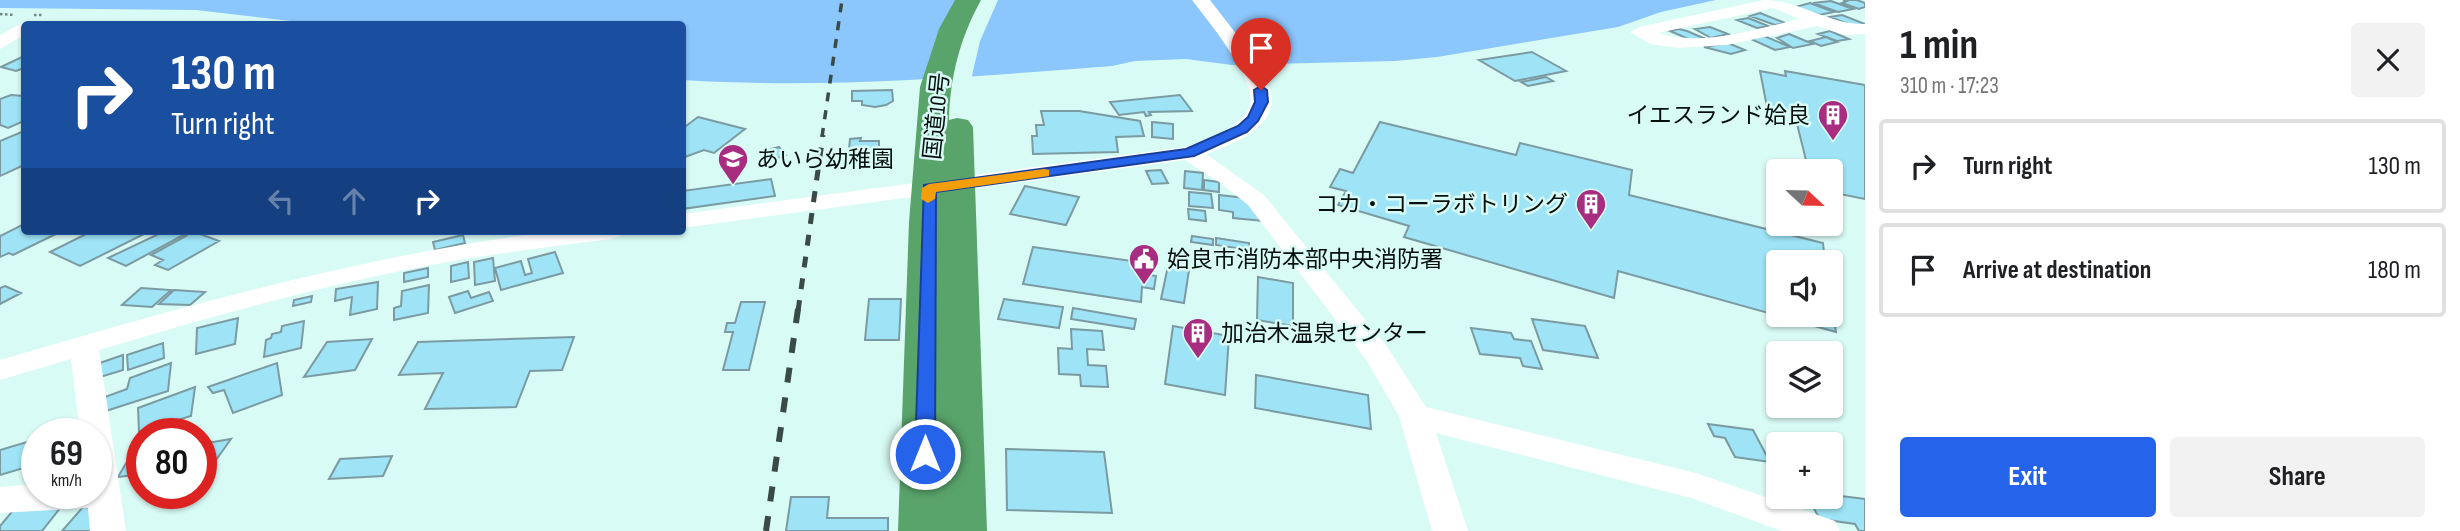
<!DOCTYPE html>
<meta charset="utf-8">
<style>
:root{--surface:#fff;--page:#f2f2f2;--text:#202124;--muted:#757577;--line:#e0e0e0;--accent:#2563eb}
body{margin:0;font-family:"Sofia Sans Condensed","Noto Sans JP",sans-serif;background:var(--page);color:var(--text);height:100vh;display:flex;flex-direction:column;font-size:26px;white-space:nowrap}
*{box-sizing:border-box;margin:0}
p{font-size:23px;color:var(--muted)}
.icon{flex:none;width:38px;height:38px;fill:none;stroke:currentColor;stroke-width:2;stroke-linecap:round;stroke-linejoin:round}
.map{position:relative;flex:1;overflow:hidden}
.drawer{display:flex;flex-direction:column;background:var(--surface);width:595px}
.drawer>*{flex:none}
.top-card{position:absolute;left:21px;top:21px;width:665px;height:214px;border-radius:7px;box-shadow:0 2px 5px #0004;background:#1a4fa0;color:#fff;overflow:hidden}
.needle{width:46px;rotate:112deg}
.buttons{position:absolute;left:1766px;top:159px;display:grid;gap:14px}
.buttons a{display:grid;place-items:center;width:77px;height:77px;border-radius:7px;background:var(--surface);box-shadow:0 2px 5px #0004;font-size:35px}
.speed{position:absolute;left:21px;top:418px;display:flex;gap:14px;font-size:35px;font-weight:700;text-align:center}
.speed>*{display:grid;place-content:center;width:91px;height:91px;border-radius:50%;background:var(--surface);box-shadow:0 2px 5px #0004;line-height:1}
.speed small{font-size:18px;font-weight:400}
.speed .limit{border:10px solid #d22;background:#fff;color:#111}
.pin{position:absolute;display:grid;place-items:center;width:60px;height:60px;color:#fff;margin:-72px -30px;border-radius:50% 50% 50% 0;rotate:-45deg;box-shadow:0 0 7px #0007}
.pin .icon{rotate:45deg}
.me{position:absolute;width:77px;margin:-38px;rotate:0deg;stroke-linejoin:round;filter:drop-shadow(0 0 5px #0008)}
.turn{display:flex;align-items:center;gap:24px;height:147px;padding:0 35px;font-size:32px}
.turn .icon{width:91px;height:91px;stroke-width:2.5}
.turn b{display:block;font-size:49px;line-height:60px}
.lanes{display:flex;align-items:center;height:66px;padding:0 35px;background:#0003;justify-content:center;gap:35px;direction:ltr}
.lanes .off{opacity:.35}
.round{display:grid;place-items:center;flex:none;width:74px;height:74px;border-radius:7px;background:var(--page)}
.overview{display:flex;align-items:center;justify-content:space-between;height:119px;padding:0 35px}
h1{font-size:42px;font-weight:700;line-height:52px}
.button{display:flex;gap:14px;margin-top:auto;padding:14px 35px}
.button a{flex:1;height:80px;border-radius:7px;background:var(--accent);color:#fff;font-size:28px;font-weight:700;line-height:80px;text-align:center}
.button a+a{background:var(--page);color:var(--text)}
ul{padding:0;list-style:none}
li{display:flex;align-items:center;gap:21px;height:94px;margin:0 14px 10px;padding:0 21px;border:4px solid var(--line);border-radius:7px}
li div{flex:1}
li b{display:block;font-size:26px}
li em{font-style:normal}
main{display:flex;flex:1;min-height:0}
.map>svg:first-child{display:block}
.water{fill:#8bc6fc}
.pier{fill:#d9fbf5}
.building{fill:#9ee4f6;stroke:#7b9aa1;stroke-width:2}
.lines{fill:none;stroke-linecap:round;stroke-linejoin:round}
.path{stroke:#718884;stroke-width:2.5;stroke-dasharray:2.5 2.5;stroke-linecap:butt}
.minor{fill:#fff;fill-rule:evenodd}
.highway{fill:#59a46b;fill-rule:evenodd}
.rail-far2{stroke:#394a47;stroke-width:3.5;stroke-dasharray:9 9;stroke-linecap:butt}
.rail-far1{stroke:#394a47;stroke-width:5;stroke-dasharray:11 11;stroke-linecap:butt}
.rail{stroke:#394a47;stroke-width:6;stroke-dasharray:15 15;stroke-linecap:butt}
.route{fill:#2563eb;stroke:#184099;stroke-width:2}
.slow{fill:#f59e0b}
.labels{text-anchor:middle;stroke-width:5;stroke-linejoin:round;paint-order:stroke}
.poi-label{font-size:23px;fill:#05100e;stroke:#d9fbf5;text-anchor:start}
.street-label{font-size:23px;fill:#05100e;stroke:#d9fbf5}
</style>
<main>
<div class="map">
<svg width="1865" height="531" viewBox="0 0 1865 531">
<rect width="100%" height="100%" fill="#d9fbf5"/>
<path class="water" d="M0 0H1716L1661 12 1618 27 1437 57 1395 61 1232 65 1186 59 1135 61 1112 66C969 77 826 89 683 80L682 24H317L196 10 0 8Z"/>
<path class="pier" d="M957 0H998L980 41 971 80 924 84Z"/>
<path class="building" d="M1843 0H1857L1865 3V7L1859 9 1842 3 1847 1Z
M1831 1 1853 9 1838 12 1813 3Z
M1810 3 1834 12 1819 15 1795 7Z
M1760 13 1785 23 1775 25 1750 16Z
M1842 15 1865 24 1853 26 1830 17Z
M1748 18 1768 26 1757 28 1737 20Z
M1710 27 1728 34 1711 38 1695 29Z
M1679 29 1687 31 1708 40 1693 41 1670 31Z
M1830 31 1849 39 1837 41 1818 34Z
M1789 34 1813 44 1793 48 1777 38Z
M1764 36 1790 47 1775 50 1751 39Z
M1826 37 1837 42 1821 46 1810 41Z
M1728 43 1745 50 1731 54 1704 47Z
M1532 52 1566 71 1515 81 1479 60Z
M24 56V68L16 71 1 67Z
M1760 71 1786 76 1785 71 1865 85V199L1830 192V172H1809L1794 112 1767 107Z
M1546 77 1553 81 1528 86 1521 82Z
M892 90 893 101 886 105 875 107 862 105V101H852V91Z
M11 95 24 96V116L22 117 24 121 8 128 0 125V99Z
M1180 95 1192 111 1149 112 1151 115 1146 116 1144 112 1119 115 1110 102Z
M1041 111H1079L1140 121 1144 136 1116 137 1118 152 1033 154 1032 136H1037L1036 125H1044Z
M698 117 745 129 714 153 704 150 682 158V129Z
M1152 122 1173 124V139L1152 137Z
M1380 122 1516 155 1520 143 1632 170 1629 195 1823 243 1825 262H1778V315H1830V297L1836 332 1618 271 1614 298 1404 237 1409 226 1338 205 1346 191 1330 187 1340 169 1353 173Z
M24 131V165L0 176V141Z
M861 138 860 141H879V155L869 159H848L850 139Z
M779 147 786 155 771 160 764 151Z
M1161 170 1168 183 1152 184 1146 171Z
M1185 171 1203 173 1202 190 1184 188Z
M771 179 775 196 682 209V191Z
M1204 180 1219 182V192L1204 190Z
M1025 186 1079 197 1066 225 1010 214Z
M1189 192 1211 194 1213 208 1189 206Z
M1219 195 1246 198 1264 221 1233 218V212L1219 210Z
M1188 209 1205 211 1206 221 1189 219Z
M24 224V231H62L13 255 9 253 0 257V236Z
M92 231H146L148 232 80 266 50 252Z
M165 231H192L219 241 168 270 155 265 163 260 151 255 186 236 183 235 126 266 108 258Z
M463 235 465 243 435 250 433 242Z
M1192 236 1213 239V245L1191 242Z
M1216 238 1249 243V250L1216 245Z
M1033 247 1146 263 1144 274 1156 276 1154 289 1142 287 1141 302 1023 284Z
M555 252 563 273 501 290 495 268 521 261 525 275 532 273 528 259Z
M493 258 495 281 475 285 474 262Z
M468 262 469 278 451 282V266Z
M1168 266 1189 270 1184 303 1161 299Z
M428 268V277L404 282V273Z
M1258 277 1293 283V326L1257 320Z
M378 282 377 309 350 315 352 297 335 301 336 289Z
M429 285 428 313 394 320V308L401 306 402 291Z
M5 286 21 293 0 304V288Z
M141 288 171 290 152 307 122 305Z
M174 290 205 292 190 305 159 304Z
M468 291 471 298 489 292 493 301 455 313 449 297Z
M312 296 311 302 293 306 294 300Z
M869 299H901L899 340H865Z
M1004 299 1063 307 1059 328 998 319Z
M741 302H765L749 370H723L733 332H725L727 323H735Z
M1073 308 1136 319 1134 329 1071 319Z
M238 318 235 344 196 354 197 328Z
M1532 319 1585 326 1598 358 1543 350Z
M304 321 301 348 264 357 266 340 271 338 272 334 281 332 282 326Z
M1173 326 1229 336 1225 395 1165 384Z
M1471 328 1511 333 1514 339 1531 341 1542 369 1523 366 1520 358 1480 354Z
M1071 329 1102 331 1104 350 1087 349 1088 365 1106 366 1108 387 1081 386 1080 375 1059 374 1058 348 1072 349Z
M574 337 562 370 530 371 516 407 425 409 443 373 399 375 418 342Z
M372 339 355 370 304 377 327 342Z
M163 343 164 358 128 370 127 355Z
M123 355V370L94 379V365Z
M171 363 168 391 106 411 102 398 127 389 130 378Z
M277 363 282 395 233 413 224 390 213 393 208 387Z
M1256 375 1368 395 1371 429 1255 408Z
M195 387 191 416 139 432 138 408Z
M1708 424 1753 430 1770 462 1735 457 1725 438 1714 436Z
M37 439V464L0 475V450Z
M231 439 211 467 201 468V444Z
M139 441H142V474L118 477Z
M1006 449 1104 452 1112 513 1007 510Z
M392 456 383 476 329 479 340 459Z
M1830 491 1833 495 1865 499V531H1859L1855 524 1820 519 1807 497H1830Z
M791 497H829L827 518H888V531H786Z
M61 507 42 531H0V526L15 508Z
M83 507 92 508 95 531H62Z"/>
<g class="lines">
<path class="path" d="M0 14 15 15
M34 15H42"/>
<path class="minor" d="M1192 0H1210C1225 20 1274 78 1272 102 1270 131 1228 146 1206 154L1264 195 1388 348 1426 407 1696 473 1835 521 1840 531H1782L1691 498 1436 433 1468 531H1432L1399 416 1367 361 1248 205 1222 184 1185 160 682 228V214L1185 147C1206 139 1238 131 1249 108 1261 84 1207 20 1192 0Z
M1764 0C1800 0 1829 25 1865 24V34L1844 35 1817 26 1727 45 1678 48 1650 44 1630 32 1639 27ZM1773 8 1799 19C1756 29 1702 47 1658 33Z
M24 22 31 24H24V35L0 49V35Z
M555 231H624L620 236 611 239C549 247 487 254 426 266 315 287 207 318 99 350L126 531H90L88 508 0 513V487L37 484V494H96V434H80L71 359 0 380V360C182 306 366 255 555 231Z"/>
<path class="highway" d="M955 0H981C960 38 950 77 949 120L957 118 968 120 973 127 987 531H898L909 222 920 87 939 29Z"/>
<path class="rail-far2" d="M822 137 842 0"/>
<path class="rail-far1" d="M798 311 823 135"/>
<path class="rail" d="M766 531 798 309"/>
</g>
<path class="route" d="M1261 86 1267 90 1268 102 1258 121 1247 132 1194 156 936 192 935 454 932 459 925 461 918 459 915 454 924 185 1186 149 1238 126 1248 117 1255 102 1254 90Z"/>
<path class="slow" d="M1044 169 1049 170V176L936 192 935 199 928 203 921 199 922 188 929 184Z"/>
<defs>
<g id="building-pin" transform="scale(1.575)"><path d="M0 17L-7.5 6A9.5 9.5 0 1 1 7.5 6Z" fill="#a82d81" stroke="#d9fbf5"/><path d="M-4-6H4V6H1V3H-1V6H-4ZM-2.5-4.3h1.7v1.8h-1.7ZM.8-4.3h1.7v1.8H.8ZM-2.5-1h1.7V.8h-1.7ZM.8-1h1.7V.8H.8Z" fill="#fff"/></g>
<g id="school-pin" transform="scale(1.575)"><path d="M0 17L-7.5 6A9.5 9.5 0 1 1 7.5 6Z" fill="#a82d81" stroke="#d9fbf5"/><path d="M0-5L7-2L0 1L-7-2ZM-4 1L0 2.5L4 1V4Q0 6-4 4Z" fill="#fff"/></g>
<g id="civic-pin" transform="scale(1.575)"><path d="M0 17L-7.5 6A9.5 9.5 0 1 1 7.5 6Z" fill="#a82d81" stroke="#d9fbf5"/><path d="M-.6-6.5H3V-4.5H.6V-3L4-1V1h2V6H-6V1h2V-1L-.6-3ZM-1.2 2.5V6h2.4V2.5Z" fill="#fff"/></g>
</defs>
<g fill-rule="evenodd">
<use href="#building-pin" x="1833" y="115"/>
<use href="#school-pin" x="733" y="159"/>
<use href="#building-pin" x="1591" y="204"/>
<use href="#civic-pin" x="1144" y="259"/>
<use href="#building-pin" x="1198" y="333"/>
</g>
<g class="labels">
<g class="poi-label">
<text x="1810" y="123" text-anchor="end">イエスランド姶良</text>
<text x="756" y="167">あいら幼稚園</text>
<text x="1568" y="212" text-anchor="end">コカ・コーラボトリング</text>
<text x="1167" y="267">姶良市消防本部中央消防署</text>
<text x="1221" y="341">加治木温泉センター</text>
</g>
<g class="street-label">
<text transform="translate(936 116) rotate(-84)" y="8">国道10号</text>
</g>
</g>
</svg>
<div class="buttons">
<a><svg class="needle" viewBox="-14 -14 28 28"><path d="M0-13l5 13h-10z" fill="#e53935"/><path d="M0 13l5-13h-10z" fill="#757577"/></svg></a>
<a><svg class="icon" aria-label="sound" viewBox="0 0 24 24"><path d="M4 9h4l5-4v14l-5-4H4zM17 9q2 3 0 6"/></svg></a>
<a><svg class="icon" aria-label="layers" viewBox="0 0 24 24"><path d="M12 4l9 5-9 5-9-5zM3 14l9 5 9-5"/></svg></a>
<a>+</a>
</div>
<div class="speed"><div>69<small>km/h</small></div><div class="limit">80</div></div>
<div class="pin" style="left:1261px;top:90px;background:#d93025"><svg class="icon" aria-label="arrive" viewBox="0 0 24 24"><path d="M6 21V4h12l-3 4 3 4H6"/></svg></div>
<svg class="me" style="left:925px;top:454px" viewBox="-20 -20 40 40"><circle r="17" fill="#2563eb" stroke="#fff" stroke-width="3"/><path d="M0-11L8 9 0 5-8 9z" fill="#fff"/></svg>
<div class="top-card">
<div class="turn"><svg class="icon" aria-label="right" viewBox="0 0 24 24"><path d="M7 20v-9h11M14 6l5 5-5 5"/></svg><div><b>130 m</b>Turn right</div></div>
<div class="lanes"><svg class="icon off" aria-label="left" viewBox="0 0 24 24"><path d="M17 20v-9H6M10 6l-5 5 5 5"/></svg><svg class="icon off" aria-label="ahead" viewBox="0 0 24 24"><path d="M12 20V5M6 11l6-6 6 6"/></svg><svg class="icon" aria-label="right" viewBox="0 0 24 24"><path d="M7 20v-9h11M14 6l5 5-5 5"/></svg></div>
</div>
</div>
<section class="drawer">
<div class="overview"><div><h1>1 min</h1><p>310 m · 17:23</p></div><a class="round"><svg class="icon" aria-label="close" viewBox="0 0 24 24"><path d="M6 6l12 12M18 6L6 18"/></svg></a></div>
<ul>
<li><svg class="icon" aria-label="right" viewBox="0 0 24 24"><path d="M7 20v-9h11M14 6l5 5-5 5"/></svg><div><b>Turn right</b></div><em>130 m</em></li>
<li><svg class="icon" aria-label="arrive" viewBox="0 0 24 24"><path d="M6 21V4h12l-3 4 3 4H6"/></svg><div><b>Arrive at destination</b></div><em>180 m</em></li>
</ul>
<div class="button"><a>Exit</a><a>Share</a></div>
</section>
</main>
